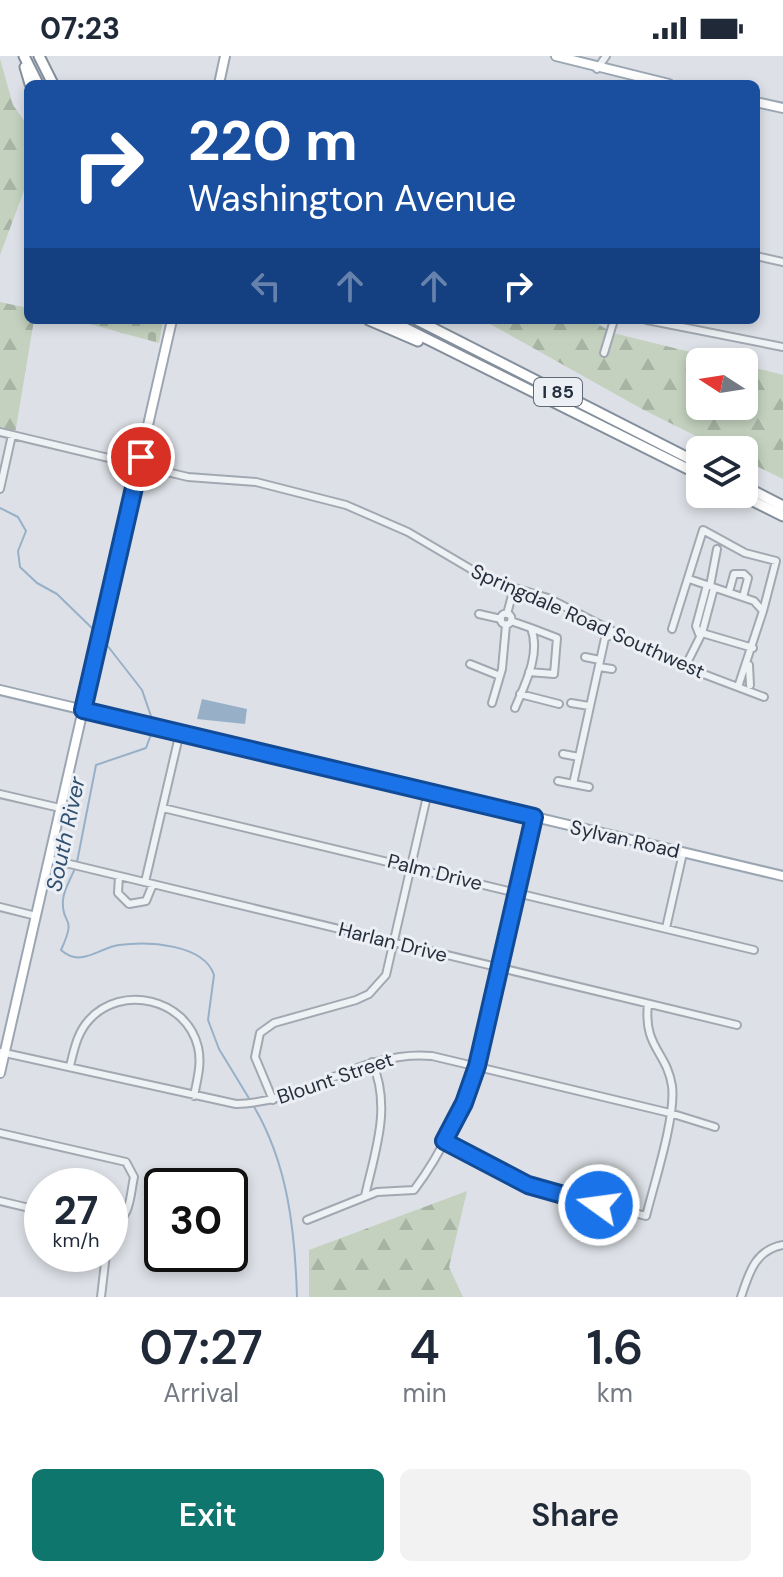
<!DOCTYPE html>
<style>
:root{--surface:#fff;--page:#f2f2f3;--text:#1f2937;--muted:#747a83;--accent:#0f766e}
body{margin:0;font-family:"DM Sans",sans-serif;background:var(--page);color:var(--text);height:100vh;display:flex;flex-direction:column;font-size:30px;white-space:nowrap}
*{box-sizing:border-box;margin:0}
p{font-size:26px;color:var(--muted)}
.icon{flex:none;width:44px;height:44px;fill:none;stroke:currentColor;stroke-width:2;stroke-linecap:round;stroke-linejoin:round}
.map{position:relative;height:1241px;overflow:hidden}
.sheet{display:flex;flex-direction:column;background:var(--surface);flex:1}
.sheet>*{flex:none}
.banner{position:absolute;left:24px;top:24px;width:736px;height:244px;border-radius:12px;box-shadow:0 4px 12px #0003;background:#1a4fa0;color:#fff;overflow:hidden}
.needle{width:52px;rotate:282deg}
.fabs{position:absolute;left:686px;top:292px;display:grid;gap:16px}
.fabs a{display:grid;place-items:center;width:72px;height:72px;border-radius:12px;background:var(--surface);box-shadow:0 4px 12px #0003;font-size:40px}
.speed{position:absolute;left:24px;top:1112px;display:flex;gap:16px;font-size:40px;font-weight:700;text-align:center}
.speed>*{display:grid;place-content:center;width:104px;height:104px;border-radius:50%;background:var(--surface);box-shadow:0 4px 12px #0003;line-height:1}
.speed small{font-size:20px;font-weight:400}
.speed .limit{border:4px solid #111;border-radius:12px;background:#fff;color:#111}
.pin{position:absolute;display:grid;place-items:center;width:68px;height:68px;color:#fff;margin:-34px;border:4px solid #fff;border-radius:50%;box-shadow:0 2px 8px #0007}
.me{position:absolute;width:88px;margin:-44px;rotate:284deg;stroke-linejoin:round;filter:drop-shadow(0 0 6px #0008)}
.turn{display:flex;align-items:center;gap:28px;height:168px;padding:0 32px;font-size:36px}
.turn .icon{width:104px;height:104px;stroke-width:2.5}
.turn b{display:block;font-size:56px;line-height:68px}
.lanes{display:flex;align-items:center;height:76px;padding:0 32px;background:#0003;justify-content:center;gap:40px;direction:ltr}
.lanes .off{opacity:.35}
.eta{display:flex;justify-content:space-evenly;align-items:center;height:136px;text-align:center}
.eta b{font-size:48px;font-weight:600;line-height:56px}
.button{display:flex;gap:16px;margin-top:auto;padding:16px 32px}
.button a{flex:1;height:92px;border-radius:12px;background:var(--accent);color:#fff;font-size:32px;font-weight:600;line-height:92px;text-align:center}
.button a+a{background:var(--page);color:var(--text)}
.status{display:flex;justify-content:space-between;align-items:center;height:56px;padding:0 40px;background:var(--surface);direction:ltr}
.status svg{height:22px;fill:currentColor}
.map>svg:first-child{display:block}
.forest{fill:url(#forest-firs)}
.cemetery{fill:url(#cemetery-stones)}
.water{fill:#97b0c8}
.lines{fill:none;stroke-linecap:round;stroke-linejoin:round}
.stream{stroke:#97b0c8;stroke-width:2}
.minor-casing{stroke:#a2a8b1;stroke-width:10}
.major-casing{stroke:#9ca6b2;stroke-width:12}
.highway-casing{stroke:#848f9d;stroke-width:13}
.minor{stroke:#eff2f5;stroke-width:6}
.major{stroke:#fff;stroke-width:8}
.highway{stroke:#fff;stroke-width:9}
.route-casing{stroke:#114b97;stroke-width:20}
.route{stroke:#1a73e8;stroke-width:14}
.labels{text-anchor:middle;stroke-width:6;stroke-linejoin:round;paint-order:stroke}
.shield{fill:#ecf0f5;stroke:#616974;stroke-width:2}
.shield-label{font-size:18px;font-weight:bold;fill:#262f3d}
.street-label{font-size:20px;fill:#262f3d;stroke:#ecf0f5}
.water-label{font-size:22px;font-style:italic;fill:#305071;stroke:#ecf0f5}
</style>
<div class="status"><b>07:23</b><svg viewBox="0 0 49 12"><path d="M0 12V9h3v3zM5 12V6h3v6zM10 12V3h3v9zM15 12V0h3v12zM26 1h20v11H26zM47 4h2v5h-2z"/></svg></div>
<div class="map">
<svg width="783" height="1241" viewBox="0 0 783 1241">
<defs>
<pattern id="forest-firs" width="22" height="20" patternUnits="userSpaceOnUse" patternTransform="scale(2)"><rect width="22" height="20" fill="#c3d1be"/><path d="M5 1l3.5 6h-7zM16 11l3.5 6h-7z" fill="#a7b4a4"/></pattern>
<pattern id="cemetery-stones" width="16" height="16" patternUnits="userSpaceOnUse" patternTransform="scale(2)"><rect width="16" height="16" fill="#c3d1be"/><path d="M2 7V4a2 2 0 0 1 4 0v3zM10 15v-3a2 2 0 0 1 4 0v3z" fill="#a7b4a4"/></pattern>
</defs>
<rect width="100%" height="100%" fill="#dde1e7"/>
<path class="forest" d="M0 3 13 49 28 70V124L0 199Z
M0 246 28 252V264H34L14 384 0 380Z
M483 264H591L613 277 731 306H700V350H744V309L783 319V423L744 404V394H724L642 353Z
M467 1135 449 1211 463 1241H309V1194Z"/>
<path class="cemetery" d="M75 264H163L159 287Z"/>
<path class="water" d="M202 643 247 653 245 668 197 663Z"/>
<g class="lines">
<path class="stream" d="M0 452 18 461 26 475 18 495 20 511 37 527 57 538 96 576
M103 584 142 634 153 666
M77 806 96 709 146 692 153 673
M75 812C71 823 64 832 63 844 61 871 78 857 61 894 81 912 98 892 119 889 148 885 204 888 214 919L208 964 219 993 250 1044
M253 1049C288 1107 295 1175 297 1241"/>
<g class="minor-casing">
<path id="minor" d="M597 13 606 0
M756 200 783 206
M647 264 783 291
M604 297 614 264
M0 376 188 421 256 426 346 449 408 476 491 525 548 542 677 608 764 641
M0 433 12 379
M689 523 754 545 763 555 738 631
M710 530 717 493
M729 536 734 518H744L748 522 743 541
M500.5 563a5.5 5.5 0 1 1 11 0a5.5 5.5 0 1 1-11 0Z
M479 558 501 563
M507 558 514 532
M511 565 531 572C541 598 525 628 515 652
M672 573 703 474 745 497 776 505 763 555
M702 577 753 592
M699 578 696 570 707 529
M585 601 600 604
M470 608 500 620
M749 609 750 629
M599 611 612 613
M685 611 702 577 714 532
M529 616 554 618 557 582 531 572
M520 638 559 648
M492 647 502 613 506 569
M571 647 589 650
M563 698 579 701
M558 725 589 731
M573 728 605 582 611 579
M0 738 60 752
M163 752 754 894
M49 803 737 969
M119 820 118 837 129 848 146 845 153 828
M145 826 180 676
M0 851 36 860
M666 872 683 797
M0 996 236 1048C305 1047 362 993 432 1000L670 1057 715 1071
M70 1010C74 994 77 977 89 964 121 928 186 942 198 991 202 1008 197 1024 194 1040
M273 1044 255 1001 260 977 274 967 356 944 369 938 386 919 428 736
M0 1077 126 1106 134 1121C130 1139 131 1164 110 1170
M444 1085 528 1129 646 1160C654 1128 676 1061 672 1030 667 996 643 991 648 948
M365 1140C375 1095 392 1051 372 1006
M0 1145 42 1155
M307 1164 377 1136 414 1134C490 1034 508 882 534 761
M110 1184 114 1169
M101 1241 106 1198
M741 1241C749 1217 755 1194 783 1189"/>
</g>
<g class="major-casing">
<path id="major" d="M556 0 669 28
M219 28 225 0
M756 46 783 52
M0 634 783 820
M0 1017 172 264"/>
</g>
<g class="highway-casing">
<path id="highway" d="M24 0 38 28
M39 0 53 28
M25 11 30 28
M369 264 418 285
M389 264 700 419
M417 264 700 408
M744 430 783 450
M739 438 783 460"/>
</g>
<use href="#minor" class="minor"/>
<use href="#major" class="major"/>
<use href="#highway" class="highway"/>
</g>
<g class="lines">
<g class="route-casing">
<path id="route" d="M141 401 83 654 534 761 477 1010 464 1047 444 1085 528 1129 599 1149"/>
</g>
<use href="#route" class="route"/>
</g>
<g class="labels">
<rect class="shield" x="534" y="322" width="48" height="28" rx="6"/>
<g class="shield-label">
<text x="558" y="342">I 85</text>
</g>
<g class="street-label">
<text transform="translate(588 565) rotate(24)" y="7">Springdale Road Southwest</text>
<text transform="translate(625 783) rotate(13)" y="7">Sylvan Road</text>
<text transform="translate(435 816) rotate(14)" y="7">Palm Drive</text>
<text transform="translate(393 886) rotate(14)" y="7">Harlan Drive</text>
<text transform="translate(335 1022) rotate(-19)" y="7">Blount Street</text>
</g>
<g class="water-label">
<text transform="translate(65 778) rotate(-78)" y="8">South River</text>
</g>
</g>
</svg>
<div class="fabs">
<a><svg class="needle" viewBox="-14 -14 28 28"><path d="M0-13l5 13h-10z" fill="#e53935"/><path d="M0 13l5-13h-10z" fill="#747a83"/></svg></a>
<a><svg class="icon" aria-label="layers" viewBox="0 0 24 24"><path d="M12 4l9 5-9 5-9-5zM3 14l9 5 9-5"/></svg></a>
</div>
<div class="speed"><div>27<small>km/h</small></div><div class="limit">30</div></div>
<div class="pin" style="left:141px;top:401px;background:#d93025"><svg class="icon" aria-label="arrive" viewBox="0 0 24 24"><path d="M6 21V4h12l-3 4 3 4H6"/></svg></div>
<svg class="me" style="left:599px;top:1149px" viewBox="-20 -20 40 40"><circle r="17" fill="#1a73e8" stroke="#fff" stroke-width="3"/><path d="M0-11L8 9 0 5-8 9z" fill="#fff"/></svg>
<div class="banner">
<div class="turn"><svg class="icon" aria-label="right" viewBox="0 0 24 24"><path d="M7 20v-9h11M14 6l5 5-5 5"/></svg><div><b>220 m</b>Washington Avenue</div></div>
<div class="lanes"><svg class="icon off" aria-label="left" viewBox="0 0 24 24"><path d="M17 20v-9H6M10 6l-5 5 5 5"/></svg><svg class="icon off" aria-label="ahead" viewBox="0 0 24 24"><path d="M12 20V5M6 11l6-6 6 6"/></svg><svg class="icon off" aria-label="ahead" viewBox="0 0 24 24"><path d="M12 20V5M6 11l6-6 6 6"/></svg><svg class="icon" aria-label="right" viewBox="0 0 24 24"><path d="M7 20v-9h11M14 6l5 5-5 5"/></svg></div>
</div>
</div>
<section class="sheet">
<div class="eta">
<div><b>07:27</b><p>Arrival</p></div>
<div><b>4</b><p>min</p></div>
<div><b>1.6</b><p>km</p></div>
</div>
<div class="button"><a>Exit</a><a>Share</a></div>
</section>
